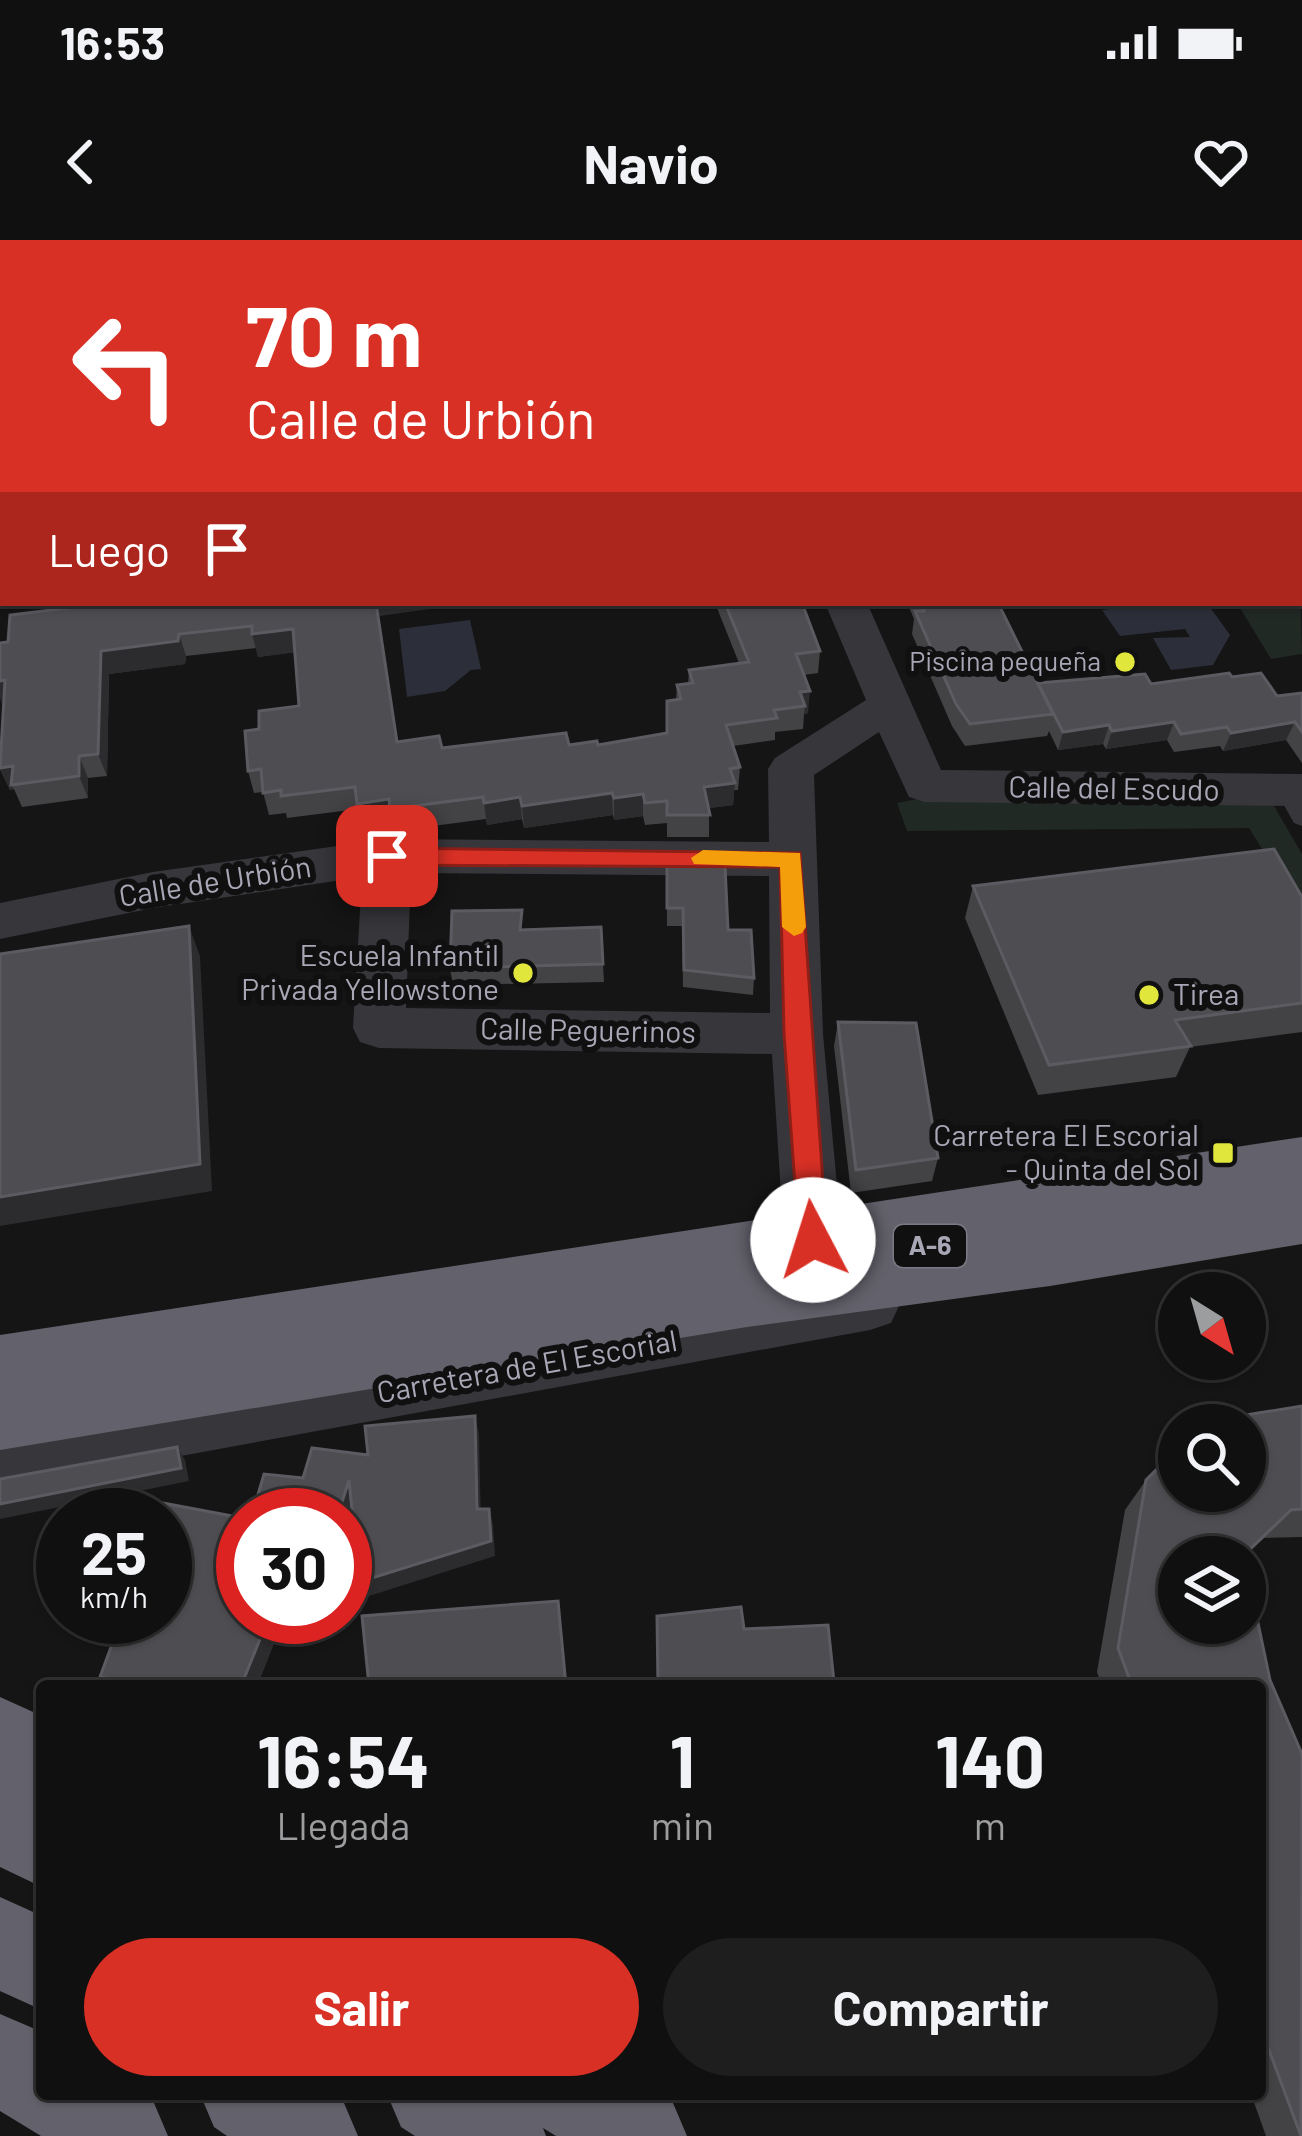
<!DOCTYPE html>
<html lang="es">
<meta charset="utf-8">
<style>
:root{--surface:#101010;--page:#1e1e1e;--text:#f1f3f6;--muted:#9c9d9f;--line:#303030;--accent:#d93025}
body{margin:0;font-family:Barlow,sans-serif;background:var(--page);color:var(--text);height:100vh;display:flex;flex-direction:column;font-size:45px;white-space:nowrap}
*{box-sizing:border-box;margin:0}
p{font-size:39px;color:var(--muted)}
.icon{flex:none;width:66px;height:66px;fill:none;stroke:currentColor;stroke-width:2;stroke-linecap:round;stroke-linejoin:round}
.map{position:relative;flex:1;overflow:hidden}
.side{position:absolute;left:36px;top:1440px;width:1230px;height:420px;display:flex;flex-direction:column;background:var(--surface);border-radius:12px;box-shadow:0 3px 9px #0004,0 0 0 3px var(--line)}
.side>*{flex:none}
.guide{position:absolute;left:0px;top:0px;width:1302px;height:366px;box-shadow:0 3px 9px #0004,0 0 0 3px var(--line);background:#d93025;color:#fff;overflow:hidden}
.needle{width:78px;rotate:143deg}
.tools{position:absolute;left:1158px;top:1032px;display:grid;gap:24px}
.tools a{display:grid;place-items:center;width:108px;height:108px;border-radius:50%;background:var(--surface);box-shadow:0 3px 9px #0004,0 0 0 3px var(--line);font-size:60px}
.speed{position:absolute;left:36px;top:1248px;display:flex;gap:24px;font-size:60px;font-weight:700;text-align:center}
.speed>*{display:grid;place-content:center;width:156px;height:156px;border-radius:50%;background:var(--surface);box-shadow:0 3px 9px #0004,0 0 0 3px var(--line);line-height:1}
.speed small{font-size:30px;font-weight:400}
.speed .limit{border:18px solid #d22;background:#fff;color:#111}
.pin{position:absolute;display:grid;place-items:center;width:102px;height:102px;color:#fff;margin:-51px;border-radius:24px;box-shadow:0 6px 18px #0006}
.me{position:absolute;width:132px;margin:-66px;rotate:355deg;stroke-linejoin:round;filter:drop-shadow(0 0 9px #0008)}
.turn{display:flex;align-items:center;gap:42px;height:252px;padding:0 48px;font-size:54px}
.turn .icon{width:156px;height:156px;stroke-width:2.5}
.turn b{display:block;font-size:84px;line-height:102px}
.then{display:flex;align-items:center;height:114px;padding:0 48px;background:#0003;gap:24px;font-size:45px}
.eta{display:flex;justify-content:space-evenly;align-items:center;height:204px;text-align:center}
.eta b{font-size:72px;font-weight:700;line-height:84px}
.action{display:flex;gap:24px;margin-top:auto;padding:24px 48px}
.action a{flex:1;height:138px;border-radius:72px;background:var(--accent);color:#fff;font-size:48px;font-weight:700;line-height:138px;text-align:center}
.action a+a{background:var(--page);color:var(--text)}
.status{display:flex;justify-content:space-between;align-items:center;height:84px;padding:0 60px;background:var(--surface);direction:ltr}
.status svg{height:33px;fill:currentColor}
header{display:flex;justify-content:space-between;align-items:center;height:156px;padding:0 48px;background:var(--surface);font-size:54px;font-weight:700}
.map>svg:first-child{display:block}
.green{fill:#212925}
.water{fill:#2c2e39}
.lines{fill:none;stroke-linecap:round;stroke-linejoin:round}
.service{fill:#37363b;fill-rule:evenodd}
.minor{fill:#37363b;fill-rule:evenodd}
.tertiary{fill:#37363b;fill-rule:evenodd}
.motorway{fill:#63626c;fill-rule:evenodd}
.wall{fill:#434245}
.shaded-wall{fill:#2c2b2d}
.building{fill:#4e4d51;stroke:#5c5b61;stroke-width:3}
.route{fill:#d93025;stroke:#8d1f18;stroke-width:3}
.slow{fill:#f59e0b}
.poi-dot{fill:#e1e63d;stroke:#101011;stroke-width:4.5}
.labels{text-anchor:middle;stroke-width:12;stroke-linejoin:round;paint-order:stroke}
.far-poi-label{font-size:27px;fill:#a8a7b5;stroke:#101011;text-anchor:end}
.shield{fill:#101011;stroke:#7a7a84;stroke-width:3}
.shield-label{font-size:27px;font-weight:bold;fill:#a8a7b5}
.street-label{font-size:30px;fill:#a8a7b5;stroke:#101011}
.poi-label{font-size:30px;fill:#a8a7b5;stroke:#101011;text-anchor:end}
</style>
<div class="status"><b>16:53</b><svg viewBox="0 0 49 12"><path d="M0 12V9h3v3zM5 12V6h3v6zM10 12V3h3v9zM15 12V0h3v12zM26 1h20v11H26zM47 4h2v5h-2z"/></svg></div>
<header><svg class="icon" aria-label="back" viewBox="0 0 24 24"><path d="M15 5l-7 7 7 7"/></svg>Navio<svg class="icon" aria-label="heart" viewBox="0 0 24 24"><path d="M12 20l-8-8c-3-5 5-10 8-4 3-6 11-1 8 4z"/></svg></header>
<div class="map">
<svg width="1302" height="1896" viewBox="0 0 1302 1896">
<rect width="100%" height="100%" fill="#151516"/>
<path class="green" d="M1299 304 1302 414 1271 419 1237 363H1299Z
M917 559H1270L1302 614V673L1249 588 907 591 897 563Z"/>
<path class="water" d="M1160 363H1207L1230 395 1213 425 1171 430 1153 398 1190 397 1185 389 1120 396 1102 370Z
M470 380 481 429 471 430 445 451 407 457 399 389Z"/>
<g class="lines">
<path class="service" d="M1287 544 1295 546 1302 558V586L1294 583 1276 551Z"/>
<path class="minor" d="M408 0H440V3H408Z
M867 0H899L901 3H869Z
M1299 181H1302V203H1299Z
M0 268 3 269 0 330Z
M825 363H867L941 530 1302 534V566L925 562 909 557 879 492 814 535 823 794 842 1000 834 1018 813 1025 792 1018 784 1000 772 814 379 808 360 802 353 788 362 637 153 668 0 699V663L153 632 387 599 769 602 768 529 775 518 866 460ZM411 633 769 636 770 773 406 768Z
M870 1038 891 1045 900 1064 891 1083 870 1090 0 1249V1189Z"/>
<path class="tertiary" d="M1243 0H1283L1285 3H1245Z
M1299 55 1302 56V82L1299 81Z"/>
<path class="motorway" d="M1302 897V1004L1050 1046 747 1087 0 1210V1095Z
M0 1457 42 1476V1647L0 1627Z
M0 1657 42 1676V1770L0 1751Z
M0 1774 42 1792V1854H142L154 1863 168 1896H41L0 1871Z
M200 1854H331L344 1863 358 1896H227L214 1887Z
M387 1854H519L532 1862 528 1854H660L673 1863 687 1896H556L543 1888 546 1896H415L401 1887Z"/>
</g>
<path class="wall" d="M941 0H1160L1159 3H941Z
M1299 201H1302V262H1299Z
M715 363H802L820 411 818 433 804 435 808 473 804 474 803 489 775 492V500L733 506 740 527 738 550H734L733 565 709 568V597H667V583L645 585 643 576 614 580 613 575 524 588 522 579 487 585 486 579 395 591 393 582 361 586 358 569 287 578 286 573 269 575 263 552 254 553 248 531 259 489 299 466 295 412 258 417 256 408 186 416 185 424 109 434 107 536 88 538V558L22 567 14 549 10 550 0 529 3 464 0 403 379 376 397 502 442 508 598 505 667 493 676 460 677 445 688 444 689 430 739 423Z
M909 363H998L1038 443 1151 444 1232 437 1277 456 1302 453V523L1286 500 1223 511 1220 506 1174 512 1167 500 1106 509 1103 504 1058 510 1049 491 1047 496 965 506 952 486 912 394 914 379 909 367Z
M667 622 728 690 754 738 753 755 683 747 682 686H667Z
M973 646 1302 657V792L1190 807 1176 837 1038 855 965 678Z
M601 687 604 742 453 745 450 728 523 689Z
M838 782 938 918 932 941 851 953 834 806Z
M1302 1166V1297L1264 1298 1244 1317H1179V1383H1245V1321L1270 1440 1302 1514V1896H1266L1251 1854H1260V1446H1102L1097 1432 1125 1270 1146 1240 1179 1207V1251H1245V1185H1200L1203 1182Z
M243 1377H301L282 1383 257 1446H110L100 1437Z"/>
<path class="shaded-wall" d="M50 0H68V3H50Z
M1127 0H1160L1159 3H1112Z
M376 363H474L379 376Z
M293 389 298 412 258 417 252 394Z
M179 394 186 416 185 424 109 434 107 536 98 514 101 411Z
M5 440 2 464 0 458V441Z
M810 451 808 473 804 474 805 466 800 452Z
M1174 482 1167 500 1106 509 1112 491Z
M1295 482 1286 500 1223 511 1231 493Z
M1109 485 1103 504 1058 510 1063 492Z
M79 516 88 538V558L79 536Z
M13 526 11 545 14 549 10 550 0 528Z
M735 543 733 565 703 569 704 547Z
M612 553 613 575 524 588 522 566Z
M643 554V576L614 580V558Z
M520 557 522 579 487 585 484 563Z
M389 559 393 582 361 586 357 564Z
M189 686 200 716 212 951 0 986V957Z
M475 1176 479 1194 481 1285 477 1269Z
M177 1207 185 1220 189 1241 0 1279V1264Z
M349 1240 356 1256 345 1293V1275H338Z
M489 1269 493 1285 495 1316 366 1357 359 1342Z
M269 1377H301L282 1383 257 1446H241Z"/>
<path class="building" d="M66 0H127L128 3H66Z
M351 0H397L398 3H352Z
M482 0H564L565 3H483Z
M641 0H829L831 3H608Z
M970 0H1097L1082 3H975Z
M1299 201H1302V242H1299Z
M108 363H376L397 502 439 496 442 508 566 493 569 505 597 501 598 505 667 493V461L681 459 677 445 693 443 689 430 749 422 725 363H802L820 411 796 414 810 451 800 452 805 466 774 470 777 478 726 485 740 527 730 529 735 543 704 547 710 575H667V561L645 563 643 554 614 558 612 553 522 566 520 557 484 563 483 557 390 569 389 559 357 564 355 547 281 556V550L263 553 261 529 248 531 245 491 259 489V471L299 466 293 389 252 394V386L179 394 178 401 101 411 98 514 79 516V536L11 545 13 526 0 528 5 440 0 441V403L8 402 10 375Z
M921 363H998L1053 474 970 484 956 464 915 371H924Z
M1229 433 1232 437 1261 433 1277 456 1302 453V492L1295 482 1231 493 1227 487 1181 494 1174 482 1112 491 1109 485 1063 492 1038 443 1145 434 1151 444Z
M1274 609 1302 657V763L1175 780 1191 806 1049 825 973 646Z
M667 622 725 626 728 690H751L754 738 684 730 683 668H667Z
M522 670 520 690 601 687 603 724 450 728 452 671Z
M189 686 200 924 0 957V714Z
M838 782 916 783 938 918 856 930Z
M1302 1166V1269L1291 1270 1244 1315V1317H1179V1383H1245V1321L1270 1440 1302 1514 1301 1896 1260 1786V1446H1132L1118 1408 1146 1240 1179 1207V1251H1245V1185H1200L1203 1182Z
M475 1176 477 1269H489L491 1301 359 1342 349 1240 338 1275H252L264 1234 303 1238 312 1208 368 1215 365 1186Z
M177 1207 181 1228 0 1264V1239Z
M163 1263 243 1278V1377H269L241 1446H156L100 1437 122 1377H165V1275H158Z
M558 1361 566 1446H369L362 1376Z
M741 1367 744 1389 828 1385 834 1442 861 1446H658L657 1376Z"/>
<path class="route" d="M387 608 800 613 827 1000 823 1008H803L799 1000 784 794 780 627 387 625 375 616Z"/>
<path class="slow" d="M703 610 800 613 806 687 802 693 794 696 782 687 780 627 694 624 691 618Z"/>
<g class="poi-dot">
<circle cx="1125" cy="422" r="12"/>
<circle cx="523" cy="733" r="12"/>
<circle cx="1149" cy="755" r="12"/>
<rect x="1211" y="901" width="24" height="24" rx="6"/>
</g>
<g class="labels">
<g class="far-poi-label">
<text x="1101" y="431">Piscina pequeña</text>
</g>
<rect class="shield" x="894" y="985" width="72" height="42" rx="9"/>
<g class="shield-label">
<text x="930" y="1015">A-6</text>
</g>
<g class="street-label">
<text transform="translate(1114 549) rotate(1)" y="10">Calle del Escudo</text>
<text transform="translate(215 642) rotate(-9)" y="10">Calle de Urbión</text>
<text transform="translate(588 791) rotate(1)" y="10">Calle Peguerinos</text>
<text transform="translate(527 1127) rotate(-10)" y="10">Carretera de El Escorial</text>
</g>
<g class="poi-label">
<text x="499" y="726">Escuela Infantil<tspan x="499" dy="34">Privada Yellowstone</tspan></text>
<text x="1173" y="765" text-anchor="start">Tirea</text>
<text x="1199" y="906">Carretera El Escorial<tspan x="1199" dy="34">- Quinta del Sol</tspan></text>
</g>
</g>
</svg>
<div class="tools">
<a><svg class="needle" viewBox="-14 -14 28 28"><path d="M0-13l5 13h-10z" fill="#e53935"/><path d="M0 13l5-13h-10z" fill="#9c9d9f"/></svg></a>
<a><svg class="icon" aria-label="search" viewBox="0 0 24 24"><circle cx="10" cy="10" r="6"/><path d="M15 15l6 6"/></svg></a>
<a><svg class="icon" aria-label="layers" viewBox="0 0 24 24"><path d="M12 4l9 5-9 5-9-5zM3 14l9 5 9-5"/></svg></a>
</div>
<div class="speed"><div>25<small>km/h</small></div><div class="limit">30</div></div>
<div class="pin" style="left:387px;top:616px;background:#d93025"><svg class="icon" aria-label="arrive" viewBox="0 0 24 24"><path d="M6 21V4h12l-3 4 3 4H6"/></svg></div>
<svg class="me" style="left:813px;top:1000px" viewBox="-20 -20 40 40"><circle r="19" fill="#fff"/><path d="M0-13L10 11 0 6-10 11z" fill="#d93025"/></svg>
<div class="guide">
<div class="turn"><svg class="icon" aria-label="left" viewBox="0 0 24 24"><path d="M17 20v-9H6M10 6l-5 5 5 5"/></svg><div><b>70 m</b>Calle de Urbión</div></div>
<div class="then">Luego<svg class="icon" aria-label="arrive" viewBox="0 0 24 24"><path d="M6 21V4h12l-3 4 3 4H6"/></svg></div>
</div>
<section class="side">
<div class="eta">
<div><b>16:54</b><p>Llegada</p></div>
<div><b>1</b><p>min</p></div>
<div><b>140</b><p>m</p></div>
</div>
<div class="action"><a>Salir</a><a>Compartir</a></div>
</section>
</div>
